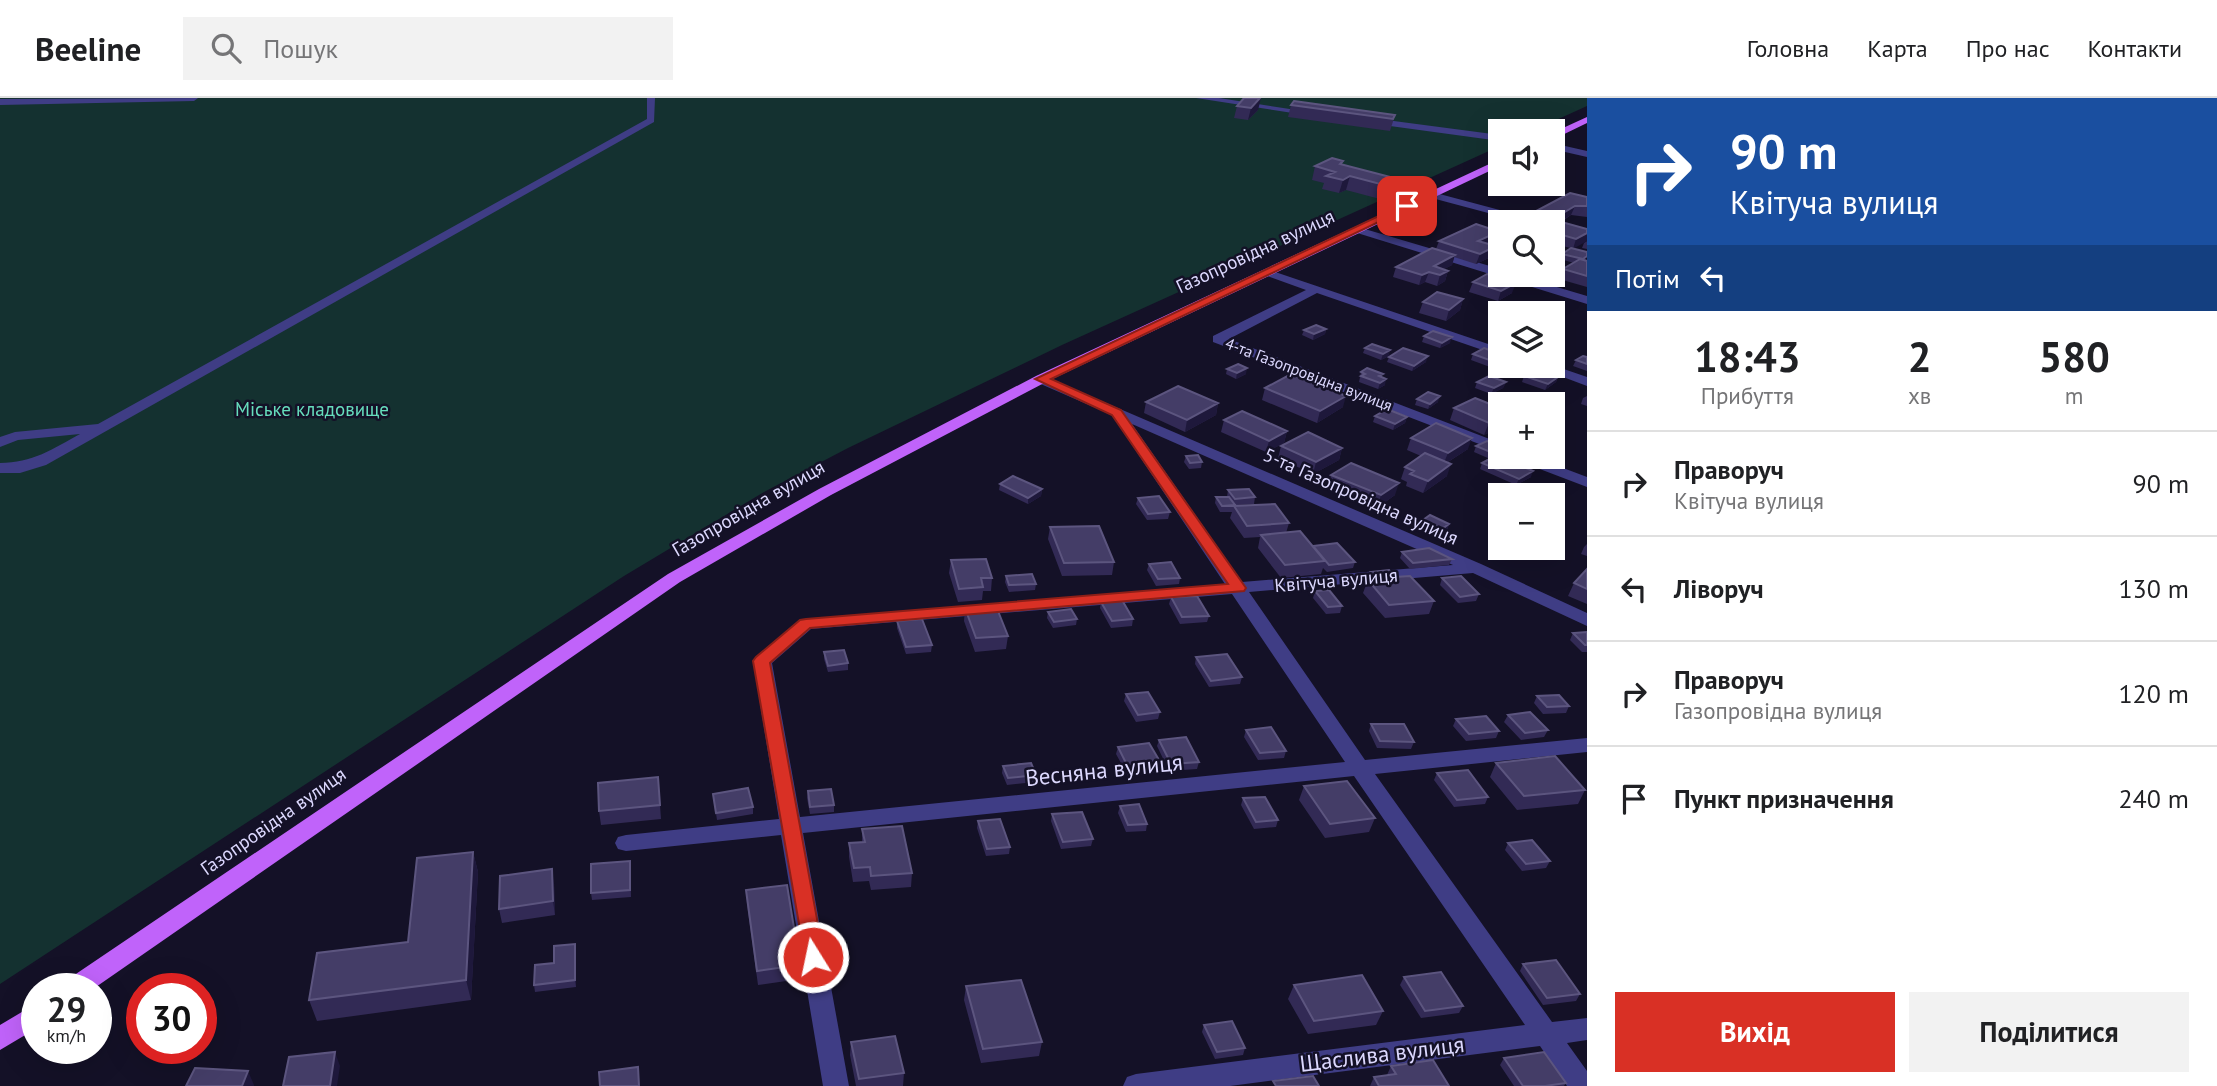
<!DOCTYPE html>
<html lang="uk">
<meta charset="utf-8">
<style>
:root{--surface:#fff;--page:#f2f2f2;--text:#202124;--muted:#757577;--line:#e0e0e0;--accent:#d93025}
body{margin:0;font-family:"PT Sans",sans-serif;background:var(--page);color:var(--text);height:100vh;display:flex;flex-direction:column;font-size:26px;white-space:nowrap}
*{box-sizing:border-box;margin:0}
p{font-size:23px;color:var(--muted)}
.icon{flex:none;width:38px;height:38px;fill:none;stroke:currentColor;stroke-width:2;stroke-linecap:round;stroke-linejoin:round}
.map{position:relative;flex:1;overflow:hidden}
.panel{display:flex;flex-direction:column;background:var(--surface);width:630px}
.panel>*{flex:none}
.banner{background:#1a4fa0;color:#fff;overflow:hidden}
.fabs{position:absolute;left:1488px;top:21px;display:grid;gap:14px}
.fabs a{display:grid;place-items:center;width:77px;height:77px;border-radius:0px;background:var(--surface);box-shadow:0 7px 28px #0002;font-size:35px}
.speed{position:absolute;left:21px;top:875px;display:flex;gap:14px;font-size:35px;font-weight:700;text-align:center}
.speed>*{display:grid;place-content:center;width:91px;height:91px;border-radius:50%;background:var(--surface);box-shadow:0 7px 28px #0002;line-height:1}
.speed small{font-size:18px;font-weight:400}
.speed .limit{border:10px solid #d22;background:#fff;color:#111}
.pin{position:absolute;display:grid;place-items:center;width:60px;height:60px;color:#fff;margin:-30px;border-radius:14px;box-shadow:0 4px 10px #0006}
.me{position:absolute;width:77px;margin:-38px;rotate:350deg;stroke-linejoin:round;filter:drop-shadow(0 0 5px #0008)}
.turn{display:flex;align-items:center;gap:24px;height:147px;padding:0 28px;font-size:32px}
.turn .icon{width:91px;height:91px;stroke-width:2.5}
.turn b{display:block;font-size:49px;line-height:60px}
.then{display:flex;align-items:center;height:66px;padding:0 28px;background:#0003;gap:14px;font-size:26px}
.eta{display:flex;justify-content:space-evenly;align-items:center;height:119px;text-align:center}
.eta b{font-size:42px;font-weight:700;line-height:49px}
.primary-button{display:flex;gap:14px;margin-top:auto;padding:14px 28px}
.primary-button a{flex:1;height:80px;border-radius:0px;background:var(--accent);color:#fff;font-size:28px;font-weight:700;line-height:80px;text-align:center}
.primary-button a+a{background:var(--page);color:var(--text)}
ul{padding:0;list-style:none}
li{display:flex;align-items:center;gap:21px;height:105px;padding:0 28px;border-top:2px solid var(--line)}
li div{flex:1}
li b{display:block;font-size:26px}
li em{font-style:normal}
header{display:flex;align-items:center;gap:42px;box-sizing:border-box;height:98px;padding:0 35px;background:var(--surface);border-bottom:2px solid var(--line)}
header strong{font-size:33px}
nav{display:flex;gap:38px;margin-inline-start:auto;font-size:24px}
.search{width:490px;height:63px;background:var(--page);display:flex;align-items:center;gap:18px;box-sizing:border-box;padding:0 24px;border-radius:0px;color:var(--muted);font-size:26px}
main{display:flex;flex:1;min-height:0}
.map>svg:first-child{display:block}
.green{fill:#143130}
.lines{fill:none;stroke-linecap:round;stroke-linejoin:round}
.minor{fill:#3f3d85;fill-rule:evenodd}
.major{fill:#c063fa;fill-rule:evenodd}
.wall{fill:#322a55}
.shaded-wall{fill:#1e183b}
.building{fill:#443d67;stroke:#5c557f;stroke-width:2}
.route{fill:#d93025;stroke:#8d1f18;stroke-width:2}
.labels{text-anchor:middle;stroke-width:5;stroke-linejoin:round;paint-order:stroke}
.far-street-label{font-size:16px;fill:#dcd8fe;stroke:#141127}
.street-label{font-size:19px;fill:#dcd8fe;stroke:#141127}
.park-label{font-size:19px;fill:#66ddbd;stroke:#141127}
.near-street-label{font-size:23px;fill:#dcd8fe;stroke:#141127}
</style>
<header>
<strong>Beeline</strong>
<div class="search"><svg class="icon" aria-label="search" viewBox="0 0 24 24"><circle cx="10" cy="10" r="6"/><path d="M15 15l6 6"/></svg>Пошук</div>
<nav><a>Головна</a><a>Карта</a><a>Про нас</a><a>Контакти</a></nav>
</header>
<main>
<div class="map">
<svg width="1587" height="988" viewBox="0 0 1587 988">
<rect width="100%" height="100%" fill="#141127"/>
<path class="green" d="M0 0H1587V8L1532 33H1500V48L1062 247 848 350 764 394 624 478 0 886Z"/>
<g class="lines">
<path class="minor" d="M198 0 194 3 0 7V1Z
M647 0H655L654 24 46 367 20 375H0V365C32 365 53 351 80 336L18 342 0 349V339L15 334 98 326 647 21Z
M1196 0H1219L1316 15 1312 18Z
M1371 20 1500 37V43L1368 25V21Z
M1552 45 1587 53V59L1552 51Z
M1432 94 1537 122 1538 124H1522L1428 99 1427 97Z
M1358 129 1500 171V177H1516L1587 198V206L1354 134 1353 132Z
M1266 171 1500 250V258L1317 195 1229 241 1500 345V354L1213 244V238L1306 192 1262 176 1260 174Z
M1552 267 1587 279V288L1534 268Z
M1041 277 1481 466 1587 515V528L1473 475 1249 494 1365 662 1587 640V654L1375 676 1552 924 1587 920V942L1567 945 1587 973V988H1567L1540 948 1230 988H1123L1127 979 1136 976 1525 927 1354 678 803 735 849 988H823L781 737 626 753 618 751 615 745 618 739 626 737 779 721 753 563 800 522 1225 486 1112 317 1036 284V278ZM1132 326 1453 467 1242 484ZM1232 496 1345 664 800 719 772 565 811 531Z
M1513 359H1534L1587 379V389L1516 362Z"/>
<path class="major" d="M1587 19V25L1552 42V35Z
M1500 61V68L1046 284 831 397 680 484 93 891H61L64 884 668 476 819 391 1036 278Z
M37 905V930L0 952V927Z"/>
</g>
<path class="wall" d="M1291 7 1395 17 1390 33 1288 19Z
M1237 8 1258 12 1248 22 1234 20Z
M1343 63 1342 66 1398 81 1394 95 1380 101 1346 92 1339 95 1322 91 1324 85 1312 82 1315 68Z
M1587 99V119L1571 117 1561 124 1587 131 1573 151 1587 162 1586 163H1587V189L1559 181 1563 171 1574 165 1560 161 1562 156 1570 150 1552 145V124H1512L1536 117 1538 112Z
M1500 134V151L1496 150 1493 158 1476 166 1454 159 1452 167 1444 171 1448 173 1445 183 1437 188 1425 184 1419 187 1393 179 1396 169 1436 151 1439 143Z
M1587 143V151L1582 150 1584 145Z
M1473 184 1512 195 1498 203 1469 194Z
M1463 201 1460 212 1446 223 1419 215 1423 204Z
M1514 211 1546 215H1512Z
M1326 231 1325 236 1313 242 1302 237 1304 232Z
M1424 238 1450 245 1440 250 1422 244Z
M1365 250 1389 258 1381 262 1363 255Z
M1473 256H1500L1490 269 1471 262Z
M1389 259 1426 264 1412 273 1387 264Z
M1587 259V273L1573 268 1576 262Z
M1227 271 1246 276 1236 281 1226 276Z
M1361 274 1382 280 1385 287 1378 291 1359 284Z
M1524 278 1558 279 1556 284 1545 292 1522 284Z
M1477 284H1506L1503 290 1491 296 1475 290Z
M1265 290 1343 309 1317 325 1262 302Z
M1587 298V308L1581 306 1583 300Z
M1417 301 1438 304 1428 311 1415 307Z
M1146 304 1218 305 1216 317 1185 334 1144 315Z
M1454 310H1500V329L1484 337 1450 322Z
M1375 318 1407 319 1405 325 1393 332 1373 324Z
M1224 322 1287 333 1284 345 1266 354 1221 334Z
M1411 340 1468 351 1448 364 1447 378 1423 395 1406 388 1407 384 1401 381 1405 369 1421 358 1407 352Z
M1281 348 1342 350 1339 362 1313 376 1278 360Z
M1476 348 1500 359 1531 379 1516 387 1480 371 1482 365 1490 361 1474 354Z
M1186 358 1202 364 1201 370 1189 371 1184 364Z
M1331 377 1395 397 1377 410 1327 389Z
M1000 386 1042 391 1041 398 1028 406 999 392Z
M1228 392 1255 399 1254 406 1235 407 1289 425 1286 435 1313 448 1355 464 1353 470 1327 474 1323 470 1321 476 1281 480 1258 450 1260 439 1244 440 1230 420 1232 414H1220L1215 405 1216 399H1227Z
M1138 400 1170 414 1168 421 1147 422 1136 406Z
M1423 422 1449 426 1447 432 1440 438 1420 429Z
M1050 429 1114 464 1112 477 1062 478 1048 441Z
M1587 446V458L1581 456 1584 449Z
M1402 454 1452 461 1449 467 1410 471 1400 460Z
M951 462 992 480 991 493H983L982 502 958 504 949 475Z
M1149 466 1180 480 1179 486 1156 488 1147 472Z
M1587 471V506L1568 498 1574 485Z
M1371 474 1395 479 1434 503 1429 516 1385 520 1363 495Z
M1006 478 1036 486 1035 492 1009 494 1005 484Z
M1442 480 1479 496 1476 503 1458 505 1440 487Z
M1315 493 1342 508 1340 515 1326 516 1313 500Z
M1171 499 1209 518 1207 524 1180 526 1169 506Z
M1101 504 1133 521 1132 528 1111 530 1100 510Z
M965 510 1008 538 1006 551 975 554 964 523Z
M1048 514 1077 521 1076 527 1053 530 1047 520Z
M897 523 932 547 931 554 906 556 897 530Z
M1587 534V554H1582L1570 542 1573 535Z
M824 554 848 565V572L828 574 824 561Z
M1196 559 1242 579 1240 586 1209 589 1195 566Z
M1126 596 1160 614 1158 621 1136 624 1124 603Z
M1537 598 1569 608 1566 615 1543 616 1534 605Z
M1508 617 1548 632 1544 639 1521 642 1504 624Z
M1456 621 1499 633 1496 640 1466 643 1453 628Z
M1371 626 1414 644 1411 651 1377 650 1369 633Z
M1246 632 1286 653 1284 660 1258 662 1244 639Z
M1159 642 1199 664 1197 671 1169 673 1157 648Z
M1118 649 1162 667 1160 674 1128 678 1116 656Z
M1496 665 1585 692 1578 706 1517 712 1490 679Z
M1003 668 1036 677 1035 684 1007 687 1002 675Z
M1437 675 1488 699 1485 706 1454 709 1434 682Z
M658 679 661 721 601 727 599 713Z
M1304 688 1375 720 1369 734 1325 740 1299 702Z
M808 693 834 707V714L810 716 807 700Z
M713 696 753 709V716L717 722Z
M1243 700 1278 722 1276 729 1254 731 1241 707Z
M1120 708 1147 726 1146 733 1126 734 1118 715Z
M1052 716 1093 741 1091 748 1061 751 1051 723Z
M978 723 1010 749 1009 756 986 758 977 730Z
M862 731 912 775 911 789 871 792 869 783 853 784 849 759V745L862 744Z
M1508 745 1550 763 1546 770 1522 773 1505 752Z
M473 754 478 774 471 902 317 923 309 902 408 844Z
M630 763 631 799 592 802 591 795Z
M554 785 555 817 502 825 499 811Z
M746 792 800 867V881L758 887 747 806Z
M575 846 576 853V889L535 894 534 887Z
M1523 866 1580 896 1576 903 1543 907 1520 873Z
M1404 879 1463 908 1459 915 1421 920 1400 887Z
M1294 887 1383 913 1376 927 1308 936 1288 901Z
M966 888 1042 944 1039 958 981 965 964 902Z
M1204 927 1245 950 1243 957 1215 961 1202 934Z
M851 944 904 975 903 988H856L850 957Z
M1504 960 1566 985 1564 988H1514L1500 967Z
M1391 968 1449 988H1370L1374 979 1387 977Z"/>
<path class="shaded-wall" d="M1261 0 1258 12 1248 22 1251 10Z
M1350 78 1346 92 1339 95 1343 82Z
M1398 81 1394 95 1380 101 1384 87Z
M1575 108 1571 117 1554 127 1558 118Z
M1587 135V143L1573 151 1576 141Z
M1491 137 1487 147 1478 143Z
M1496 148 1493 158 1476 166 1480 156Z
M1455 157 1452 167 1435 176 1434 168Z
M1448 173 1445 183 1437 188 1440 177Z
M1429 174 1425 184 1419 187 1422 177Z
M1516 185 1512 195 1498 203 1501 193Z
M1463 201 1460 212 1446 223 1449 212Z
M1326 231 1325 236 1313 242 1314 236Z
M1452 239 1450 245 1440 250 1442 245Z
M1390 252 1389 258 1381 262 1383 256Z
M1428 258 1426 264 1412 273 1414 268Z
M1500 259V263L1490 269 1492 263Z
M1247 270 1246 276 1236 281 1237 275Z
M1558 279 1556 284 1545 292 1548 286Z
M1386 281 1385 287 1378 291 1380 285Z
M1506 284 1503 290 1491 296 1494 290Z
M1346 298 1343 309 1317 325 1320 313Z
M1440 298 1438 304 1428 311 1430 306Z
M1218 305 1216 317 1185 334 1187 322Z
M1407 319 1405 325 1393 332 1395 326Z
M1500 319V329L1484 337 1489 325Z
M1287 333 1284 345 1266 354 1269 343Z
M1472 340 1468 351 1443 367 1448 355Z
M1563 347 1561 353 1552 358 1553 353Z
M1342 350 1339 362 1313 376 1316 364Z
M1451 366 1447 378 1423 395 1428 383Z
M1533 373 1531 379 1516 387 1519 381Z
M1399 385 1395 397 1377 410 1381 397Z
M1042 391 1041 398 1028 406V400Z
M1449 426 1447 432 1440 438 1442 431Z
M473 754 478 774 471 902 466 882Z
M552 771 554 785 555 817 553 803Z
M575 846 576 853V889L575 882Z
M335 954 340 968 337 988H330Z
M248 973 254 987V988H242Z"/>
<path class="building" d="M1244 0H1260L1251 10 1237 8Z
M1294 3 1395 17 1393 21 1291 7Z
M1332 60 1343 63 1340 66 1398 81 1384 87 1350 78 1343 82 1326 78 1335 74 1315 68Z
M1570 95 1587 99V108H1575L1558 118 1538 112Z
M1529 115 1587 131V135L1576 141 1552 134V124L1512 123Z
M1476 126 1500 134V140L1491 137 1478 143 1496 148 1480 156 1439 143Z
M1432 150 1455 157 1434 168 1448 173 1440 177 1429 174 1422 177 1396 169Z
M1571 150 1587 154V158L1583 161 1562 156Z
M1580 161 1587 163V178L1563 171Z
M1487 176 1516 185 1501 193 1473 184Z
M1437 194 1463 201 1449 212 1423 204Z
M1522 207 1546 215H1526L1514 211Z
M1316 227 1326 231 1314 236 1304 232Z
M1433 233 1452 239 1442 245 1424 238Z
M1372 246 1390 252 1383 256 1365 250Z
M1403 250 1428 258 1414 268 1389 259Z
M1484 250 1500 256V259L1492 263 1473 256Z
M1583 258 1587 259V266L1576 262Z
M1238 266 1247 270 1237 275 1227 271Z
M1367 270 1383 276 1379 278 1386 281 1380 285 1361 278 1365 276 1361 274Z
M1535 271 1558 279 1548 286 1524 278Z
M1291 276 1346 298 1320 313 1265 290Z
M1489 278 1506 284 1494 290 1477 284Z
M1178 288 1218 305 1187 322 1146 304Z
M1428 294 1440 298 1430 306 1417 301Z
M1475 300 1500 310V319L1489 325 1454 310Z
M1387 311 1407 319 1395 326 1375 318Z
M1242 313 1287 333 1269 343 1224 322Z
M1436 325 1472 340 1448 355 1411 340Z
M1308 334 1342 350 1316 364 1281 348Z
M1552 342 1563 347 1553 353 1552 352Z
M1487 343 1500 348V353L1495 356 1476 348Z
M1425 355 1451 366 1428 383 1410 376 1414 373 1405 369Z
M1198 357 1202 364 1190 365 1186 358Z
M1497 357 1500 359 1533 373 1519 381 1482 365Z
M1351 365 1399 385 1381 397 1331 377Z
M1013 378 1042 391 1028 400 1000 386Z
M1249 391 1255 399 1235 401 1228 392Z
M1159 398 1170 414 1148 416 1138 400Z
M1216 399H1229L1235 407 1222 408Z
M1275 406 1289 425 1247 428 1234 408Z
M1430 417 1449 426 1442 431 1423 422Z
M1099 428 1114 464 1064 465 1050 429Z
M1300 433 1325 463 1285 467 1261 437Z
M1337 445 1355 464 1329 467 1313 448Z
M1429 450 1452 461 1413 465 1402 454Z
M986 461 992 480H981L983 489 959 491 951 462Z
M1171 464 1180 480 1158 481 1149 466Z
M1587 471V491L1574 485Z
M1389 472 1395 479 1410 478 1434 503 1389 507 1368 482 1378 481 1371 474Z
M1032 476 1036 486 1009 487 1006 478Z
M1461 478 1479 496 1460 499 1442 480Z
M1329 492 1342 508 1328 509 1315 493Z
M1197 498 1209 518 1182 519 1171 499Z
M1122 502 1133 521 1112 523 1101 504Z
M996 508 1008 538 976 540 965 510Z
M1071 511 1077 521 1054 524 1048 514Z
M922 521 932 547 906 549 897 523Z
M1587 534V547H1585L1573 535Z
M844 552 848 565 828 568 824 554Z
M1227 556 1242 579 1211 583 1196 559Z
M1148 594 1160 614 1138 617 1126 596Z
M1559 597 1569 608 1547 609 1537 598Z
M1530 614 1548 632 1525 635 1508 617Z
M1486 618 1499 633 1469 636 1456 621Z
M1371 626H1404L1414 644 1380 643Z
M1271 629 1286 653 1260 655 1246 632Z
M1186 639 1199 664 1171 666 1159 642Z
M1149 645 1162 667 1129 671 1118 649Z
M1555 658 1585 692 1524 698 1496 665Z
M1031 665 1036 677 1008 680 1003 668Z
M1468 672 1488 699 1457 702 1437 675Z
M658 679 660 707 599 713 598 685Z
M1347 683 1375 720 1330 726 1304 688Z
M748 690 753 709 716 715 713 696Z
M831 691 834 707 810 709 808 693Z
M1265 699 1278 722 1256 724 1243 700Z
M1139 706 1147 726 1128 727 1120 708Z
M1082 714 1093 741 1063 744 1052 716Z
M1000 721 1010 749 987 751 978 723Z
M902 728 912 775 871 778 870 769 854 770 849 745 865 744 862 731Z
M1532 742 1550 763 1526 766 1508 745Z
M473 754 466 882 309 902 317 855 408 844 417 760Z
M630 763V792L591 795V766Z
M552 771 553 803 499 811 500 778Z
M787 787 800 867 757 873 746 792Z
M575 846V882L534 887 535 867 554 865V848Z
M1556 862 1580 896 1547 900 1523 866Z
M1441 874 1463 908 1425 913 1404 879Z
M1362 877 1383 913 1314 923 1294 887Z
M1021 882 1042 944 983 951 966 888Z
M1232 923 1245 950 1217 954 1204 927Z
M895 938 904 975 859 981 851 944Z
M335 954 330 988H283L289 959Z
M1544 954 1566 985 1545 988H1523L1504 960Z
M1433 962 1449 988H1379L1374 979 1396 976 1391 968Z
M638 969 639 988H600L599 974Z
M195 970 248 973 242 988H186Z
M1313 978 1319 988H1276L1273 983Z"/>
<path class="route" d="M1404 106 1412 108 1051 281 1121 312 1246 490 1244 493 810 530 770 565 824 859 821 866 813 868 806 866 753 563 756 559 800 522 806 521 1228 486 1112 317 1035 281Z"/>
<g class="labels">
<g class="far-street-label">
<text transform="translate(1309 276) rotate(21)" y="6">4-та Газопровідна вулиця</text>
</g>
<g class="street-label">
<text transform="translate(1255 153) rotate(-25)" y="7">Газопровідна вулиця</text>
<text transform="translate(1361 398) rotate(24)" y="7">5-та Газопровідна вулиця</text>
<text transform="translate(748 410) rotate(-30)" y="7">Газопровідна вулиця</text>
<text transform="translate(1336 482) rotate(-5)" y="7">Квітуча вулиця</text>
<text transform="translate(273 723) rotate(-35)" y="7">Газопровідна вулиця</text>
</g>
<g class="park-label">
<text x="312" y="318">Міське кладовище</text>
</g>
<g class="near-street-label">
<text transform="translate(1104 672) rotate(-6)" y="8">Весняна вулиця</text>
<text transform="translate(1382 956) rotate(-7)" y="8">Щаслива вулиця</text>
</g>
</g>
</svg>
<div class="fabs">
<a><svg class="icon" aria-label="sound" viewBox="0 0 24 24"><path d="M4 9h4l5-4v14l-5-4H4zM17 9q2 3 0 6"/></svg></a>
<a><svg class="icon" aria-label="search" viewBox="0 0 24 24"><circle cx="10" cy="10" r="6"/><path d="M15 15l6 6"/></svg></a>
<a><svg class="icon" aria-label="layers" viewBox="0 0 24 24"><path d="M12 4l9 5-9 5-9-5zM3 14l9 5 9-5"/></svg></a>
<a>+</a>
<a>−</a>
</div>
<div class="speed"><div>29<small>km/h</small></div><div class="limit">30</div></div>
<div class="pin" style="left:1407px;top:108px;background:#d93025"><svg class="icon" aria-label="arrive" viewBox="0 0 24 24"><path d="M6 21V4h12l-3 4 3 4H6"/></svg></div>
<svg class="me" style="left:813px;top:859px" viewBox="-20 -20 40 40"><circle r="17" fill="#d93025" stroke="#fff" stroke-width="3"/><path d="M0-11L8 9 0 5-8 9z" fill="#fff"/></svg>
</div>
<section class="panel">
<div class="banner">
<div class="turn"><svg class="icon" aria-label="right" viewBox="0 0 24 24"><path d="M7 20v-9h11M14 6l5 5-5 5"/></svg><div><b>90 m</b>Квітуча вулиця</div></div>
<div class="then">Потім<svg class="icon" aria-label="left" viewBox="0 0 24 24"><path d="M17 20v-9H6M10 6l-5 5 5 5"/></svg></div>
</div>
<div class="eta">
<div><b>18:43</b><p>Прибуття</p></div>
<div><b>2</b><p>хв</p></div>
<div><b>580</b><p>m</p></div>
</div>
<ul>
<li><svg class="icon" aria-label="right" viewBox="0 0 24 24"><path d="M7 20v-9h11M14 6l5 5-5 5"/></svg><div><b>Праворуч</b><p>Квітуча вулиця</p></div><em>90 m</em></li>
<li><svg class="icon" aria-label="left" viewBox="0 0 24 24"><path d="M17 20v-9H6M10 6l-5 5 5 5"/></svg><div><b>Ліворуч</b></div><em>130 m</em></li>
<li><svg class="icon" aria-label="right" viewBox="0 0 24 24"><path d="M7 20v-9h11M14 6l5 5-5 5"/></svg><div><b>Праворуч</b><p>Газопровідна вулиця</p></div><em>120 m</em></li>
<li><svg class="icon" aria-label="arrive" viewBox="0 0 24 24"><path d="M6 21V4h12l-3 4 3 4H6"/></svg><div><b>Пункт призначення</b></div><em>240 m</em></li>
</ul>
<div class="primary-button"><a>Вихід</a><a>Поділитися</a></div>
</section>
</main>
